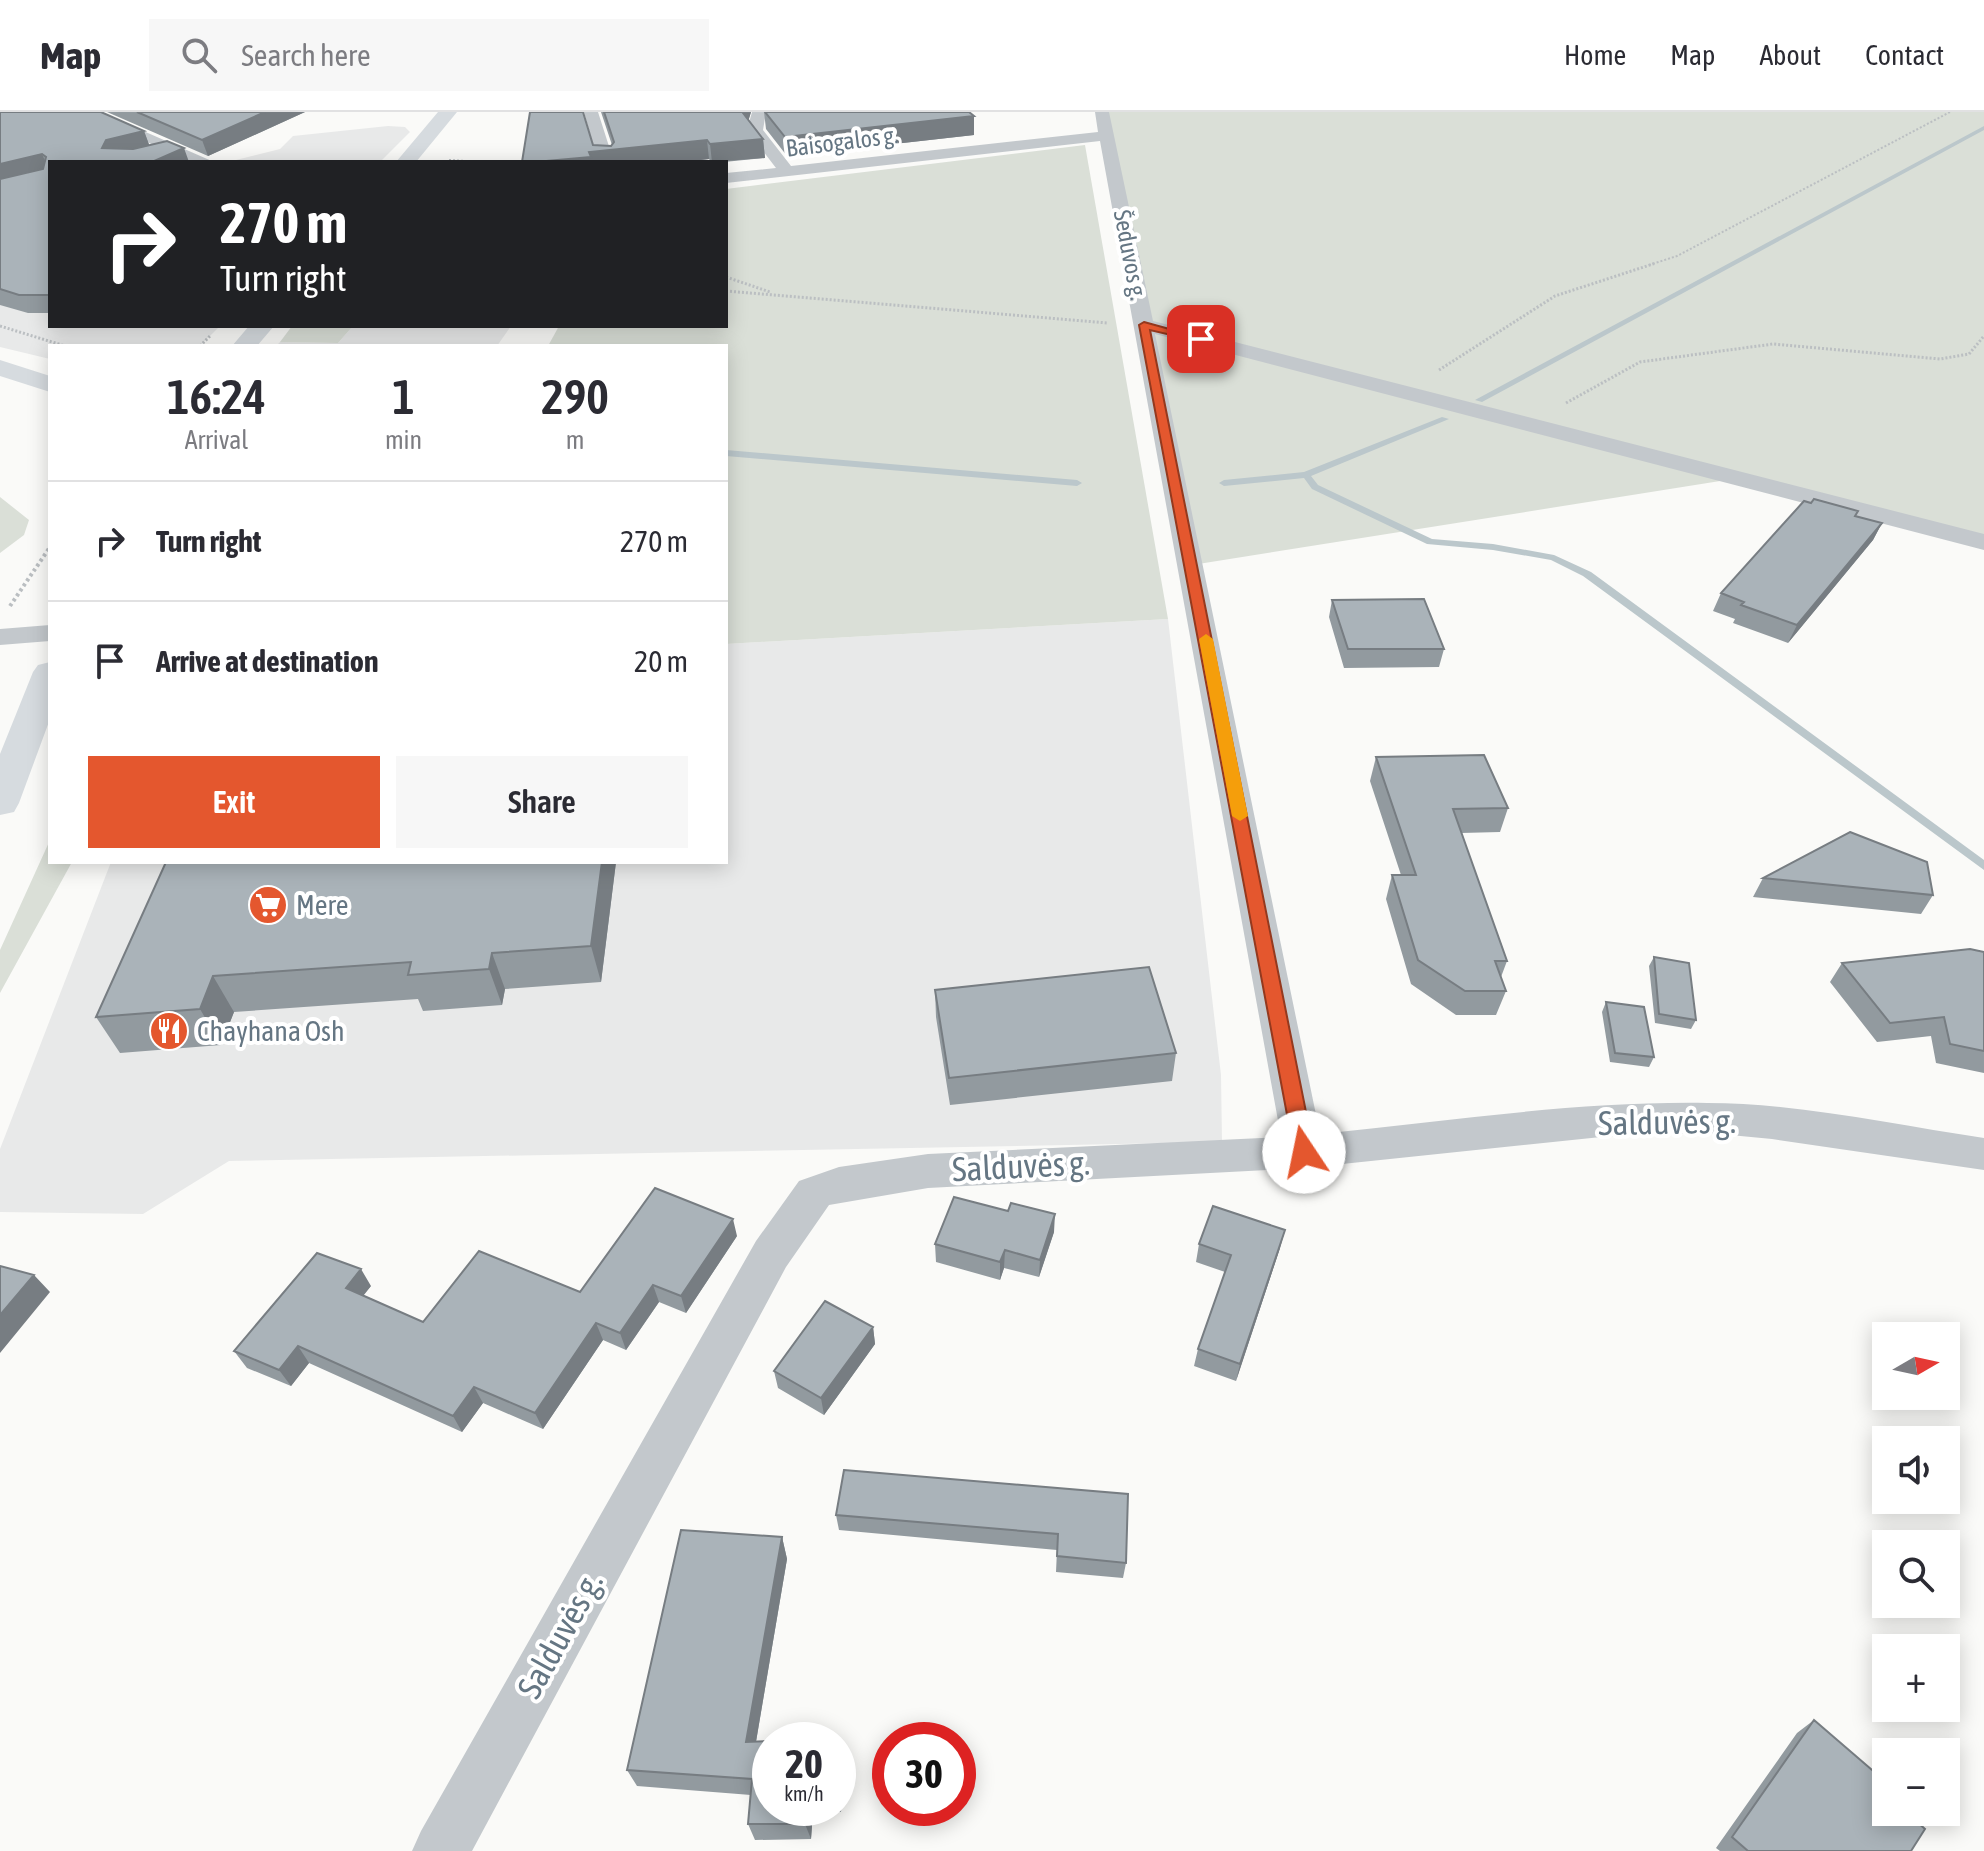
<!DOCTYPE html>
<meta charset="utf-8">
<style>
:root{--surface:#fff;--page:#f7f7f7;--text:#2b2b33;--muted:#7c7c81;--line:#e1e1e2;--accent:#e4572e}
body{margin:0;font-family:"Asap Condensed",sans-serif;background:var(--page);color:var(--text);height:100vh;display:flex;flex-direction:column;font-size:30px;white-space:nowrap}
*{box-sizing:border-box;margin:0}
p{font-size:26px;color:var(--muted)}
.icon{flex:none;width:44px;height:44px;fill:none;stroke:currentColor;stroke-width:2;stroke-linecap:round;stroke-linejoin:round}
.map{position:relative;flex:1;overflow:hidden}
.panel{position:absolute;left:48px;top:232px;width:680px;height:520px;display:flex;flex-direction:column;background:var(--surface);border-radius:0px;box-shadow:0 4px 20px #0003}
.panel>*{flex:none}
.hud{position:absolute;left:48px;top:48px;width:680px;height:168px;border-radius:0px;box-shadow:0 4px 20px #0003;background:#202124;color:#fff;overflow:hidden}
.needle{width:52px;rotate:81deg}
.fabs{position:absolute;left:1872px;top:1210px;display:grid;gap:16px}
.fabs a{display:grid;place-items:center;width:88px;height:88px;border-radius:0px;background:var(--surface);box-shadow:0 4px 20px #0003;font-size:40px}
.speed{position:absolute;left:752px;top:1610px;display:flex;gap:16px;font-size:40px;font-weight:700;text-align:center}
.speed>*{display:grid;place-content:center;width:104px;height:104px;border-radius:50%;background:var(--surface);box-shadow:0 4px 20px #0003;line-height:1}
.speed small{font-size:20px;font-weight:400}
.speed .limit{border:12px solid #d22;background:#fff;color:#111}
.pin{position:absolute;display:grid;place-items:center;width:68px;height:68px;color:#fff;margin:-34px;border-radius:16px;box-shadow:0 4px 12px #0006}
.me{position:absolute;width:88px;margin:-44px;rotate:349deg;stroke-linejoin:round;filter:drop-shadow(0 0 6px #0008)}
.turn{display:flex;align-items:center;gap:28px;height:168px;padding:0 40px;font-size:36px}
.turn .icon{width:104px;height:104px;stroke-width:2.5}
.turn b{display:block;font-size:56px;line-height:68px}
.eta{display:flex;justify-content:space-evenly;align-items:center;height:136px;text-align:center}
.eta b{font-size:48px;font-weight:600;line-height:56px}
.primary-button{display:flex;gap:16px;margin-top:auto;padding:16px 40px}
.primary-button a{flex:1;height:92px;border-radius:0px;background:var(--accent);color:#fff;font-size:32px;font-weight:600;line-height:92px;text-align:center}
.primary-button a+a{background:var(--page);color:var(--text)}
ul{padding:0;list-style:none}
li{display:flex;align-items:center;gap:24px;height:120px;padding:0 40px;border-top:2px solid var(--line)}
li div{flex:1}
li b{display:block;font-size:30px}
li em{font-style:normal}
header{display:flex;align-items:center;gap:48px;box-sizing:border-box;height:112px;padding:0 40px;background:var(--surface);border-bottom:2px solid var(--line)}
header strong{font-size:38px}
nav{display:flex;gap:44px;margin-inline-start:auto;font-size:28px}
.search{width:560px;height:72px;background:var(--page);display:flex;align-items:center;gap:20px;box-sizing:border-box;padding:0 28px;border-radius:0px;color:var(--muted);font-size:30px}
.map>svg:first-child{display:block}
.built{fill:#e8e9e9}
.green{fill:#dadfd7}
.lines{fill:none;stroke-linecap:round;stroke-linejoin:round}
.stream{fill:#bbc7cb;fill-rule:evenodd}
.path-far2{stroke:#bbbfc2;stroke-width:2;stroke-dasharray:2 2;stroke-linecap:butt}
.path-far1{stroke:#bbbfc2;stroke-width:3;stroke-dasharray:2 2;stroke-linecap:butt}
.path{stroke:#bbbfc2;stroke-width:4;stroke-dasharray:3 3;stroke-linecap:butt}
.street{fill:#c3c8cc;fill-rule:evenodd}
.primary{fill:#d6dbdf;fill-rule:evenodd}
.highway{fill:#d6dbdf;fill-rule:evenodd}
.wall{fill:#929a9f}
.shaded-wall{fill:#777d82}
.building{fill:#aab3b9;stroke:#777d82;stroke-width:2}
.route{fill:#e4572e;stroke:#94391e;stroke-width:2}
.slow{fill:#f59e0b}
.labels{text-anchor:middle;stroke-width:8;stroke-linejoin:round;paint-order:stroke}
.far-street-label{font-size:24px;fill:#657683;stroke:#fff}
.poi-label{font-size:28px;fill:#657683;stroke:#fff;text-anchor:start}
.near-street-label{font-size:34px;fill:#657683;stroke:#fff}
</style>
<header>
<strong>Map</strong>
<div class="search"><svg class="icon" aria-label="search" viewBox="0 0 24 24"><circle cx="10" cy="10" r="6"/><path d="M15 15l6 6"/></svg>Search here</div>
<nav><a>Home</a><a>Map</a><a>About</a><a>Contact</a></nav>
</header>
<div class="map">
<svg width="1984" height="1739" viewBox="0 0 1984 1739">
<rect width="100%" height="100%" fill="#fafaf8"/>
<path class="built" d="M388 14 405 15 410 20 380 50H228L280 37 293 24Z
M50 156V214H220L200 234H50V247L0 235V175Z
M353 214H511L497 234H276L280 230 338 231Z
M1168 507 1221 963 1222 1030 229 1049 143 1102 0 1100V1037L111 750H726V532Z"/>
<path class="green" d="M1102 0H1984V427L1739 366 1192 453Z
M1085 33 1168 507 726 532V234H548L559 214H726V77Z
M292 214H353L338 231 280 230Z
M0 385 29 408 24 423 0 441Z
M50 728V750H72L0 881V838Z"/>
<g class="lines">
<path class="stream" d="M1984 14V18L1482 290 1475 288Z
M1442 305 1449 307 1311 364 1318 373 1432 427 1493 432 1554 443 1591 460 1984 748V758L1583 464 1551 448 1493 438 1427 432 1312 377 1304 366 1224 374 1219 371 1224 368 1304 360Z
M726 338 1077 368 1082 371 1077 374 726 344Z"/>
<path class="path-far2" d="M449 48 484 50
M1649 153 1677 144 1950 0"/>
<path class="path-far1" d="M726 165 770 180
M726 179 1108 211
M0 214 65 234
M200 234 211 223
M1439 258 1555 184 1656 151
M1566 291 1640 250 1773 232 1940 247 1969 242 1984 224"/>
<path class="path" d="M10 494 50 435"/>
<path class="street" d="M80 0H100L214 50H192Z
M584 0H598L614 50H598Z
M752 0H766L763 18 791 54 1098 20 1095 0H1109L1153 209 1984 422V438L1155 222 1320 1022C1449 1009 1578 989 1707 991 1798 991 1894 1013 1984 1026V1058L1772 1027 1709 1021 1601 1025 1304 1056 928 1076 829 1093 786 1155 472 1739H412L421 1719 756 1129 799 1069 839 1055 928 1042 1281 1025 1100 29 726 71V61L776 56 747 18Z
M50 513V529L0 533V517Z"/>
<path class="primary" d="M0 248 50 264V280L0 264Z"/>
<path class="highway" d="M438 0H457L416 50H396Z
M249 214H274L257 234H232Z
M50 550V607L19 691 14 700 0 703V642L33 560 38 553Z"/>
</g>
<path class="wall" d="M0 0 144 19 149 33 184 36 50 50V201H28L0 193Z
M107 0H305L208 44Z
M601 0H751L748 9 763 27 765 46 724 50H711L709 47 684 50H522L593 33 611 34 612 33Z
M764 0H969L974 4V23L787 44 766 17Z
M1855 404 1882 411 1873 428 1788 531 1733 511 1735 507 1713 499 1721 481Z
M1332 488 1444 537 1439 555 1344 556 1329 505Z
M1376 645 1508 696 1500 720 1461 721 1507 849 1501 865 1506 879 1496 903H1456L1411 872 1386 787 1392 763H1401L1370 669Z
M166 750H616L601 870 505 877 502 893 423 899 418 887 234 900 221 933 120 941 96 905Z
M1763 766 1933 783 1921 802 1753 785Z
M1984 840V961L1936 951 1931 924 1877 930 1830 870 1842 851Z
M1654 845 1696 908 1691 917 1655 911 1649 854Z
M935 878 1176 941 1172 969 950 993 936 905Z
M1606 890 1654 945 1649 955 1610 950 1602 900Z
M1054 1120 1039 1165 1004 1156 1000 1168 936 1150 935 1132Z
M737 1124 686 1201 659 1190 626 1238 603 1228 543 1317 483 1291 462 1320 309 1251 291 1274 247 1256 234 1239 371 1174 363 1183 423 1210 580 1180Z
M1199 1132 1280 1136 1236 1269 1194 1254 1198 1237 1225 1160 1196 1150Z
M873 1215 875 1232 824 1303 778 1276 774 1259Z
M1128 1382 1126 1451 1123 1466 1056 1460 1057 1438 839 1418 836 1403Z
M782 1425 787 1447 756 1630 770 1696H838V1628H840L844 1645 841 1700H813L811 1727 755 1728 748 1712 751 1683 637 1674 627 1658Z
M1814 1608 1886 1700 1911 1739H1720L1716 1736 1797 1621Z"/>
<path class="shaded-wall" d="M265 0H305L208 44 202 28Z
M743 0H751L745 20Z
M974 4V23L787 44 785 25Z
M144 19 150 35 112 44 102 36 106 28Z
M763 27 765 46 712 50 710 32Z
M707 28 709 47 684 50H535L589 40Z
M184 36 189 50H152Z
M42 42 49 58 0 71V52Z
M1882 411 1873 428 1788 531 1797 513Z
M602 750H616L601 870 591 834Z
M492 841 505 877 502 893 489 857Z
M213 864 234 900 221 933 200 897Z
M1055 1102 1054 1120 1039 1165 1040 1148Z
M733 1107 737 1124 686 1201 681 1184Z
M1285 1118 1280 1136 1236 1269 1240 1252Z
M1005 1138 1004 1156 1000 1168V1150Z
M361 1157 371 1174 356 1193 346 1176Z
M34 1163 50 1180 0 1241V1203Z
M653 1173 659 1190 626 1238 620 1221Z
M596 1211 603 1228 543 1317 535 1301Z
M873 1215 875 1232 824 1303 821 1286Z
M298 1234 309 1251 291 1274 279 1258Z
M474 1275 483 1291 462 1320 453 1304Z
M782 1425 787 1447 753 1647 746 1630Z
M840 1628 844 1645 841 1700 838 1688Z
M807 1696H812L813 1700 811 1727 805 1712Z"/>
<path class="building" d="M0 0H101L144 19 106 28 102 36 133 37 167 29 184 36 152 50H50V183H19L0 177V67L43 57 46 45 42 42 0 52Z
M137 0H265L202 28Z
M530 0H583L593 33 611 34 614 30 604 0H743V1L763 27 710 32 707 28 589 40 591 45 535 50H522Z
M765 0H969L974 4 785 25Z
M1814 387 1858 399 1855 404 1882 411 1797 513 1741 493 1744 490 1721 481 1804 389 1811 391Z
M1424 487 1444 537H1348L1332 488Z
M1484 643 1508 696 1453 697 1507 849H1495L1506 879H1465L1418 848 1392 763H1416L1376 645Z
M1850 720 1927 750 1933 783 1763 766Z
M166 750H602L591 834 492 841 489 857 408 863 411 850 213 864 200 897 96 905Z
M1970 837 1984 840V939L1950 932 1944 905 1890 911 1842 851Z
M1654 845 1689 851 1696 908 1659 902Z
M1149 855 1176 941 949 966 935 878Z
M1606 890 1644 895 1654 945 1615 941Z
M655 1076 733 1107 681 1184 653 1173 620 1221 596 1211 535 1301 474 1275 453 1304 298 1234 279 1258 234 1239 317 1141 361 1157 346 1176 423 1210 479 1139 580 1180Z
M954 1085 1008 1099 1011 1091 1055 1102 1040 1148 1005 1138 1000 1150 935 1132Z
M1213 1094 1285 1118 1240 1252 1198 1237 1231 1143 1199 1132Z
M0 1154 34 1163 0 1203Z
M825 1189 873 1215 821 1286 774 1259Z
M844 1358 1128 1382 1126 1451 1057 1444 1058 1422 836 1403Z
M681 1418 782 1425 746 1630 770 1629V1696H807L805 1712H748L752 1667 627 1658Z
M1814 1608 1886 1670V1700H1906L1925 1717 1911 1739H1748L1732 1725Z
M838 1628H840L838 1664Z"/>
<path class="route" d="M1144 210 1206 227 1201 230 1150 218 1314 1040 1311 1046H1297L1294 1040 1139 213Z"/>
<path class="slow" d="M1206 522 1213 527 1248 704 1240 709 1232 704 1199 527Z"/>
<defs>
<g id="supermarket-disc" transform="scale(2)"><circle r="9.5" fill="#e4572e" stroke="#fff"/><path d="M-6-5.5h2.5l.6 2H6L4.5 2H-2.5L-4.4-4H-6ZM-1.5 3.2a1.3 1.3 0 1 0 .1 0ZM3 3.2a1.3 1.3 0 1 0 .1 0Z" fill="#fff"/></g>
<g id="restaurant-disc" transform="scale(2)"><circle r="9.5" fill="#e4572e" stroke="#fff"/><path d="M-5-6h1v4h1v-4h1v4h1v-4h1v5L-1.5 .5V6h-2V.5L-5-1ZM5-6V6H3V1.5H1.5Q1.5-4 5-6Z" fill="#fff"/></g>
</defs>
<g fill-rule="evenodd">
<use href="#supermarket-disc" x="268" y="793"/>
<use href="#restaurant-disc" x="169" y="919"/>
</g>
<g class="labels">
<g class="far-street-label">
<text transform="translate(842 30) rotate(-7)" y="8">Baisogalos g.</text>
<text transform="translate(1130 143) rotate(79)" y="8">Šeduvos g.</text>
</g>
<g class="poi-label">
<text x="296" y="803">Mere</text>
<text x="197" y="929">Chayhana Osh</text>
</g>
<g class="near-street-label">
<text transform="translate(1667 1010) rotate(-1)" y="12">Salduvės g.</text>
<text transform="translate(1021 1054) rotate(-3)" y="12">Salduvės g.</text>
<text transform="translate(560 1523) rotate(-61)" y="12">Salduvės g.</text>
</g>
</g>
</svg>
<div class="fabs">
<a><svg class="needle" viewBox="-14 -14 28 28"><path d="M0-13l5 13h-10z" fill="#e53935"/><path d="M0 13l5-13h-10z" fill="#7c7c81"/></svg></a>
<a><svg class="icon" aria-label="sound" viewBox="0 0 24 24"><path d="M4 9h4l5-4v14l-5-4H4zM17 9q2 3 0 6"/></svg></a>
<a><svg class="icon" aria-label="search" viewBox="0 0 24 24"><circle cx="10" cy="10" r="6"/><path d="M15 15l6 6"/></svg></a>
<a>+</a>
<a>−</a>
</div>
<div class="speed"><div>20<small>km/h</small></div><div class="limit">30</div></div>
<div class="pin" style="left:1201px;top:227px;background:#d93025"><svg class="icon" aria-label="arrive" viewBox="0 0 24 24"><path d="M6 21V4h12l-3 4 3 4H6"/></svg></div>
<svg class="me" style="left:1304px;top:1040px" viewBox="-20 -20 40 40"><circle r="19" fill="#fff"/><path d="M0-13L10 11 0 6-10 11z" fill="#e4572e"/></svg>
<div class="hud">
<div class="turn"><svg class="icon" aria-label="right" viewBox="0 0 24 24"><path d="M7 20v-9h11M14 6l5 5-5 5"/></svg><div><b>270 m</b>Turn right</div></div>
</div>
<section class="panel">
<div class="eta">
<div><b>16:24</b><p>Arrival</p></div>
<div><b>1</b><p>min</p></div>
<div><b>290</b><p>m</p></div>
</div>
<ul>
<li><svg class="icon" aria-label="right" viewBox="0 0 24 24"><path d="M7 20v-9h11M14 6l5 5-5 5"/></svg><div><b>Turn right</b></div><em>270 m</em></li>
<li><svg class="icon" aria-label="arrive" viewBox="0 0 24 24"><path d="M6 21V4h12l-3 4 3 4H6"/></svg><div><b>Arrive at destination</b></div><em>20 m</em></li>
</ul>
<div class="primary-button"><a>Exit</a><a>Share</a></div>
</section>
</div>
